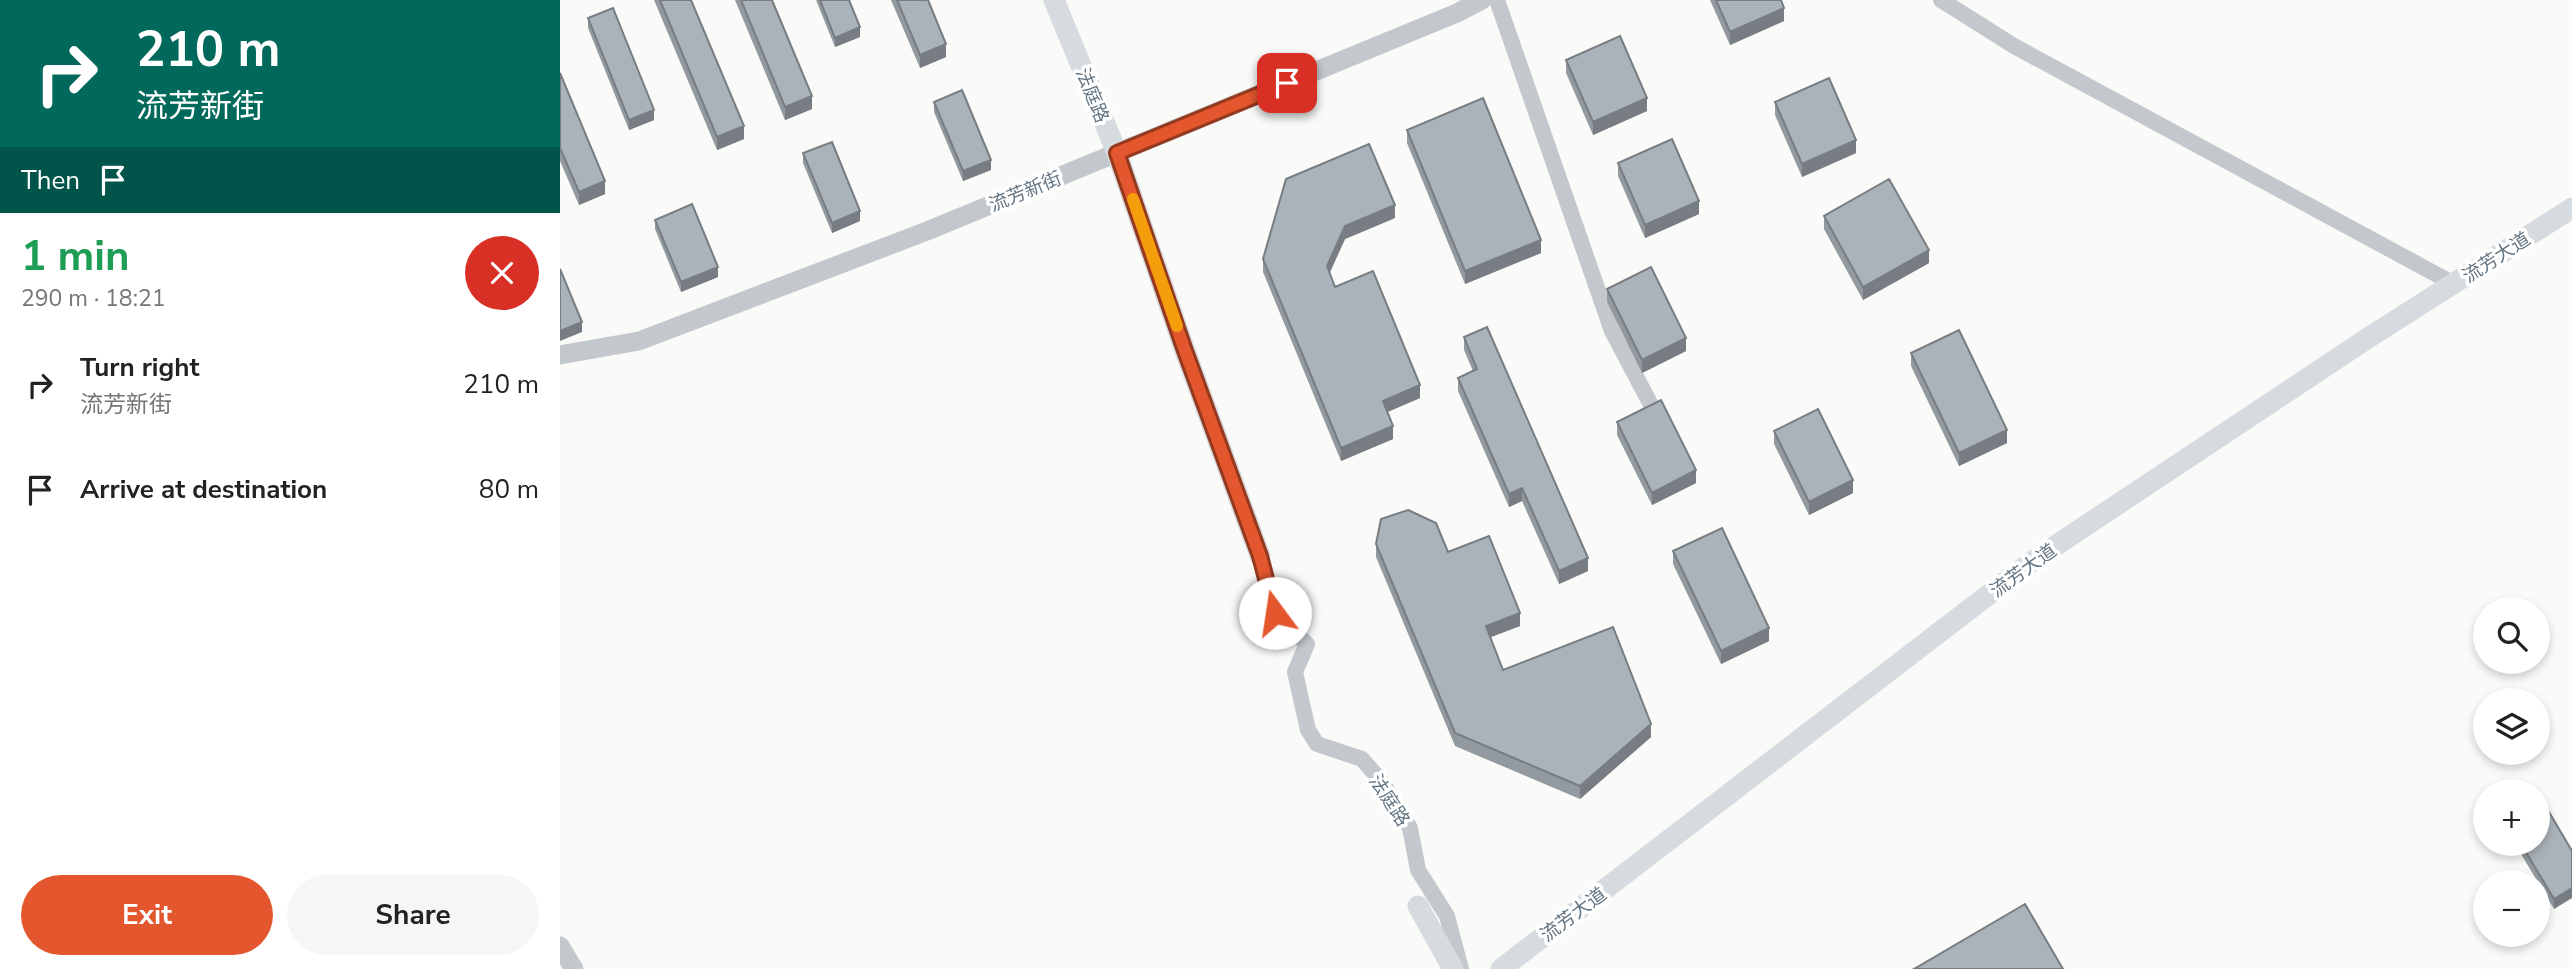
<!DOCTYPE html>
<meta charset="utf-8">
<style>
:root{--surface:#fff;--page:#f6f6f6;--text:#222;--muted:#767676;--accent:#e4572e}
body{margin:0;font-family:"Nunito Sans","Noto Sans SC",sans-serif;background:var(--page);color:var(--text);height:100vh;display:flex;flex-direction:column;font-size:26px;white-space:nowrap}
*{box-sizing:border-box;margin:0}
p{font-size:23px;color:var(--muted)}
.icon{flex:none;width:38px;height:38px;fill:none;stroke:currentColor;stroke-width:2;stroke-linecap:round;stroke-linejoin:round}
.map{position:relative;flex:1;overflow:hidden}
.side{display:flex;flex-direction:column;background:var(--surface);width:560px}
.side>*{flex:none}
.guide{background:#00695c;color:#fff;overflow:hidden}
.buttons{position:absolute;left:1913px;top:597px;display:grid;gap:14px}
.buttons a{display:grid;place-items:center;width:77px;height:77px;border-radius:50%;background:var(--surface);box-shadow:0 4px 10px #0003;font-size:35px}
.pin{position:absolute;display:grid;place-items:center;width:60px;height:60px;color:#fff;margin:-30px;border-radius:14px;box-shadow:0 4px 10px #0006}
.me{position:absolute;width:77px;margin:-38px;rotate:346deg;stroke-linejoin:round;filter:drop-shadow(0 0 5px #0008)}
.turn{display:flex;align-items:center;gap:24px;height:147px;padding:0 21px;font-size:32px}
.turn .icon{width:91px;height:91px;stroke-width:2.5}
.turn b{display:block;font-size:49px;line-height:60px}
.then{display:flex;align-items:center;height:66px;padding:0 21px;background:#0003;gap:14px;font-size:26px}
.round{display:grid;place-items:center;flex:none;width:74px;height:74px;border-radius:37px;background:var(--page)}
.summary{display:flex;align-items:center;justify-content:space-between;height:119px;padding:0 21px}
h1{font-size:42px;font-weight:700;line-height:52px;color:#1e9e55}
.action{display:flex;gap:14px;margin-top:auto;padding:14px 21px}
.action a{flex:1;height:80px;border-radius:42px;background:var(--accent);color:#fff;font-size:28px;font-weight:700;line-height:80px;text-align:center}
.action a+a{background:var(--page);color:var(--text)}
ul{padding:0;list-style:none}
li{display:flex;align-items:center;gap:21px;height:105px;padding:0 21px}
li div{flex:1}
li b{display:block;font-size:26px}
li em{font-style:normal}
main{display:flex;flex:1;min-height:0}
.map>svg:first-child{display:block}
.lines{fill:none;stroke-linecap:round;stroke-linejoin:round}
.minor{stroke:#c3c8cc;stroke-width:16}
.tertiary{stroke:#c3c8cc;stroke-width:19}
.secondary{stroke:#d6dbdf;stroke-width:21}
.wall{fill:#929a9f}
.shaded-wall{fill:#777d82}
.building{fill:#aab3b9;stroke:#777d82;stroke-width:2}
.route-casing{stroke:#94391e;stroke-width:18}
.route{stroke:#e4572e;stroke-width:12}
.slow{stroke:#f59e0b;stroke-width:12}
.labels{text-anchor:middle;stroke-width:7;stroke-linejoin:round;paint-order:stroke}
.street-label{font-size:19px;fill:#657683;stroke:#fff}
</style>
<main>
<section class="side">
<div class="guide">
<div class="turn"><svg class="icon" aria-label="right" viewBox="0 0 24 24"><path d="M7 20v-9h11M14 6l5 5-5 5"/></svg><div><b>210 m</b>流芳新街</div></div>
<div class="then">Then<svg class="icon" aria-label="arrive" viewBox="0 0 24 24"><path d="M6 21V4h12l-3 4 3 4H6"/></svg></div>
</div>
<div class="summary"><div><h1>1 min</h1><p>290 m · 18:21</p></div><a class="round" style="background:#d93025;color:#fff"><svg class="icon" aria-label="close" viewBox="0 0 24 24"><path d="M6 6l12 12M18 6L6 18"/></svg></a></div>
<ul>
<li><svg class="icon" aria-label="right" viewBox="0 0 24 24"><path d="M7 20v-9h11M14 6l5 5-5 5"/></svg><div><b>Turn right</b><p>流芳新街</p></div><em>210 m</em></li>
<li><svg class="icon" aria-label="arrive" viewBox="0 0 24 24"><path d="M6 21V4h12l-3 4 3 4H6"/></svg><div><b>Arrive at destination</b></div><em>80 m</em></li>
</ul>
<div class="action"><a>Exit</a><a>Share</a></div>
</section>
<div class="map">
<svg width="2012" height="969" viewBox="0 0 2012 969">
<rect width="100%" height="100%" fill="#fafaf8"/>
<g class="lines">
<path class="minor" d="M937 0 1052 331 1101 424
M1381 0 1454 46 1894 284
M700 556 715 613 747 644 735 672 748 730 757 744 802 759 823 783 850 828 858 870 887 916 901 969"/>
<path class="tertiary" d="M0 355 79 341 367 231 897 13 922 0
M0 946 14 969"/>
<path class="secondary" d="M494 0 557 153 624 348 700 556
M858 906 893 969
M941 969 1471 562 1808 338 2012 208"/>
</g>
<path class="wall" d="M94 0H131L184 139 157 150Z
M175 0H212L252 109 225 120Z
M256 0H289L300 37 275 47Z
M331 0H368L386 57 360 68Z
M1150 0H1221L1224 21 1170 45Z
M28 18 94 120 69 130 28 28Z
M1006 60 1087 111 1033 135 1006 73Z
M0 73 45 194 19 205 0 161Z
M374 102 431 170 403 181 374 112Z
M1215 102 1296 153 1242 177 1215 115Z
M847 130 981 253 905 284 847 143Z
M243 153 300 221 272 233 243 163Z
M1058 163 1139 214 1085 238 1058 176Z
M1264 216 1369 263 1303 300 1264 229Z
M835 218 785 239 769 273 775 287 860 398 827 412 833 439 781 461 703 272V259Z
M95 220 158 277 121 292 95 229Z
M1047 289 1126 351 1082 373 1047 302Z
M904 337 1028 571 999 584 962 501 949 507 898 391V378L913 371 904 350Z
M1351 353 1447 443 1399 466 1351 366Z
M1057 422 1136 483 1092 505 1057 435Z
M1214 431 1293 493 1249 515 1214 444Z
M816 544 888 552 960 626 930 637 943 670 1091 737 1020 799 895 746 816 557Z
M1113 551 1209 641 1161 664 1113 564Z
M1955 844H1978L2012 851 1994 909Z"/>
<path class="shaded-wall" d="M1224 8V21L1170 45V32Z
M300 27V37L275 47V38Z
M386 44V57L360 68V55Z
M252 96V109L225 120V107Z
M1087 98V111L1033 135V122Z
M94 110V120L69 130V120Z
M184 126V139L157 150V137Z
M1296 140V153L1242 177V164Z
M431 160V170L403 181V171Z
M45 181V194L19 205V192Z
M1139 201V214L1085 238V225Z
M835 205V218L785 239 767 279V266L785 226Z
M300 211V221L272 233V223Z
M981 240V253L905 284V271Z
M1369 250V263L1303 300V287Z
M158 267V277L121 292V282Z
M22 322V332L0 341V331Z
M1126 338V351L1082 373V360Z
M860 385V398L823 414V401Z
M833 426V439L781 461V448Z
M1447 430V443L1399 466V453Z
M1136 470V483L1092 505V493Z
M1293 480V493L1249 515V502Z
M962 488V501L949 507V494Z
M1028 558V571L999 584V571Z
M960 613V626L926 639V626Z
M1209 628V641L1161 664V651Z
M1091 724V737L1020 799V786Z
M2012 888V898L1994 909V899Z"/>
<path class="building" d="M100 0H131L184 126 157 137Z
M181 0H212L252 96 225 107Z
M260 0H289L300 27 275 38Z
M337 0H368L386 44 360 55Z
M1156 0H1221L1224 8 1170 32Z
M53 8 94 110 69 120 28 18Z
M1060 36 1087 98 1033 122 1006 60Z
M0 73 45 181 19 192 0 148Z
M1269 78 1296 140 1242 164 1215 102Z
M402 90 431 160 403 171 374 102Z
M923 98 981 240 905 271 847 130Z
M1112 139 1139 201 1085 225 1058 163Z
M272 142 300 211 272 223 243 153Z
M809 144 835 205 785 226 767 266 775 287 813 271 860 385 823 401 833 426 781 448 703 259 726 179Z
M1329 179 1369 250 1303 287 1264 216Z
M132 204 158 267 121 282 95 220Z
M1091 267 1126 338 1082 360 1047 289Z
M0 269 22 322 0 331Z
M927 327 1028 558 999 571 962 488 949 494 898 378 917 369 904 337Z
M1399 330 1447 430 1399 453 1351 353Z
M1101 400 1136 470 1092 493 1057 422Z
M1258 409 1293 480 1249 502 1214 431Z
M848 510 876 523 888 552 929 536 960 613 926 626 943 670 1053 627 1091 724 1020 786 895 733 816 544 821 519Z
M1162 528 1209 628 1161 651 1113 551Z
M1989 812 2012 851V888L1994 899 1961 844H1978V819Z
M1465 904 1503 969H1354Z"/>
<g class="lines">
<g class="route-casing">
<path id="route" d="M715 613 700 556 624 348 557 153 727 83"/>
</g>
<use href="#route" class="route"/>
<path class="slow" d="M573 199 617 326"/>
</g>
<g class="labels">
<g class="street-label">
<text transform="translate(533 95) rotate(68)" y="7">法庭路</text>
<text transform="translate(465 191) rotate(-22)" y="7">流芳新街</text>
<text transform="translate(1936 257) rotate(-33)" y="7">流芳大道</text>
<text transform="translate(1463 570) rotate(-36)" y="7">流芳大道</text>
<text transform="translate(830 800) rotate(57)" y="7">法庭路</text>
<text transform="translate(1013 914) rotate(-37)" y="7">流芳大道</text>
</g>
</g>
</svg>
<div class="buttons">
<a><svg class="icon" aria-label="search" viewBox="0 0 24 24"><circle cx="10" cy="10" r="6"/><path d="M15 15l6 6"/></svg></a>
<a><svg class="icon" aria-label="layers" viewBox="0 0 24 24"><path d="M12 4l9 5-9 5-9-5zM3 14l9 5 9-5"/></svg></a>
<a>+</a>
<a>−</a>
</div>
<div class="pin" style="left:727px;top:83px;background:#d93025"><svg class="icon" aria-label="arrive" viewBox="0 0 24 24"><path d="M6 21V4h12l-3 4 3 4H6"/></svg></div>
<svg class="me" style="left:715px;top:613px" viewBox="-20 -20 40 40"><circle r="19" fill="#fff"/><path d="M0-13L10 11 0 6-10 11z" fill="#e4572e"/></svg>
</div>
</main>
